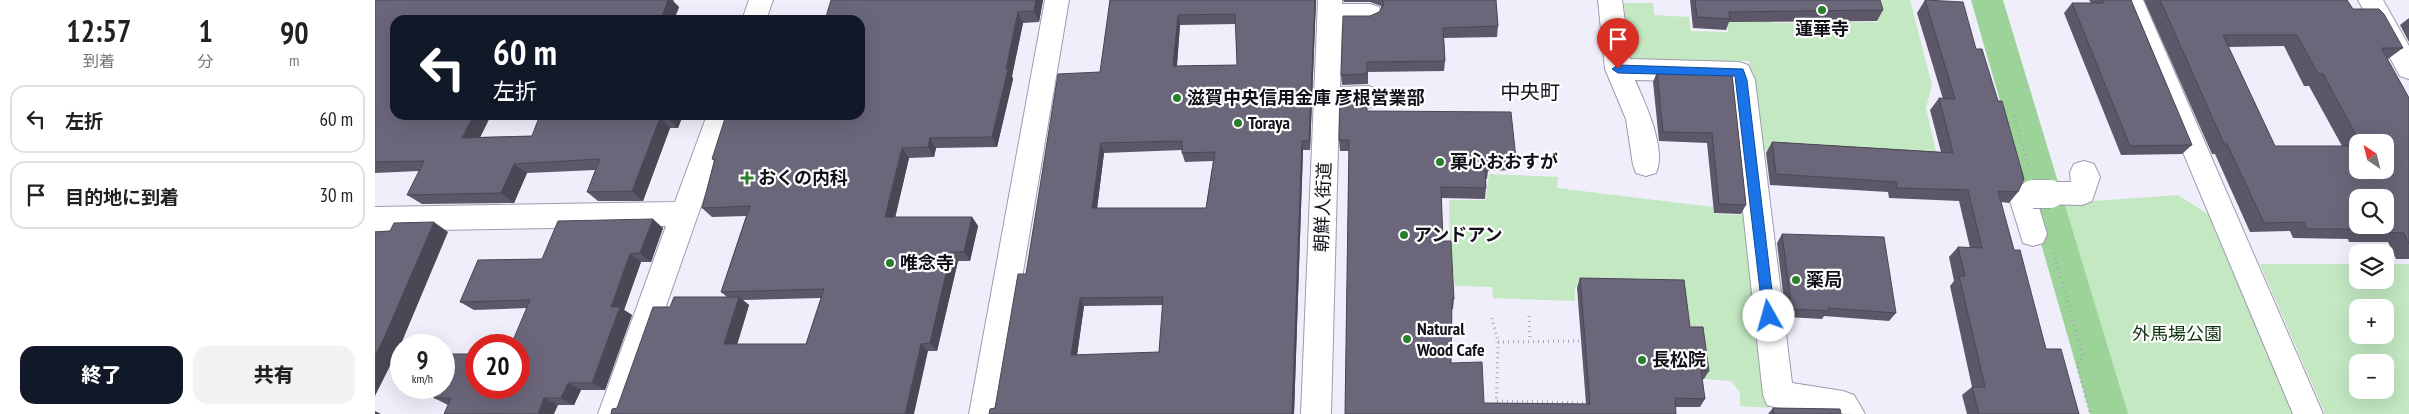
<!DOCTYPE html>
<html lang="ja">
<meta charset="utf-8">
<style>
:root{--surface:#fff;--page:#f2f2f2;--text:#202124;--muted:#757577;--line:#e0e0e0;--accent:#111827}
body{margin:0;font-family:"PT Sans Narrow","Noto Sans JP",sans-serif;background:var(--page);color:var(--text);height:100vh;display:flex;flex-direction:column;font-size:19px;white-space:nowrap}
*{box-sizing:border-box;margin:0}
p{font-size:16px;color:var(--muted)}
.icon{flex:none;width:28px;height:28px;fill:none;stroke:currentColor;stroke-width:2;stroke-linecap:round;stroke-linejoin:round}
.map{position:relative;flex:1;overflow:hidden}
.panel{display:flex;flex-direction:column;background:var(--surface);width:375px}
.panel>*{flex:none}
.guide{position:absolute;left:15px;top:15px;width:475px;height:105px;border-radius:15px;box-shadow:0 5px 20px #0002;background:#111827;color:#fff;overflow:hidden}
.needle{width:32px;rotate:325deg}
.controls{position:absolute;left:1974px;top:134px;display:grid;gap:10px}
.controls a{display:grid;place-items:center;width:45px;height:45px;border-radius:10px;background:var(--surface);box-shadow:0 5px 20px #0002;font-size:25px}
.speed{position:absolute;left:15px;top:334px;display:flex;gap:10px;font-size:25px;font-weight:700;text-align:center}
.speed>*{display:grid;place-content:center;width:65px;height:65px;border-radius:50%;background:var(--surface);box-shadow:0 5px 20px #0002;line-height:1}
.speed small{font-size:12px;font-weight:400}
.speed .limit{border:8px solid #d22;background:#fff;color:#111}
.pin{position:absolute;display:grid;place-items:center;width:42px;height:42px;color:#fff;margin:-51px -21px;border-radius:50% 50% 50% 0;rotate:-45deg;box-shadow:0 0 5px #0007}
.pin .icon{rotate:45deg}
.me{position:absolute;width:55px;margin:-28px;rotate:353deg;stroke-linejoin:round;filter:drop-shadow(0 0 4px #0008)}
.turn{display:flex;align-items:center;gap:18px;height:105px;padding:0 20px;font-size:22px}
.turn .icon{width:65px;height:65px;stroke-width:2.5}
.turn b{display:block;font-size:35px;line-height:42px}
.eta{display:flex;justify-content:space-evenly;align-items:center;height:85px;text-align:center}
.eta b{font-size:30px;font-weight:800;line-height:35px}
.cta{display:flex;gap:10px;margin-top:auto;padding:10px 20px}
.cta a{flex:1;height:58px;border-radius:15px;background:var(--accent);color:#fff;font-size:20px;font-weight:800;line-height:58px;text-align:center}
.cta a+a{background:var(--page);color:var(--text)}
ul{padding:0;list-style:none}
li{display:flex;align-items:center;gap:15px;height:68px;margin:0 10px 8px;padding:0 10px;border:2px solid var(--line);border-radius:15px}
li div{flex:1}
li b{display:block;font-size:19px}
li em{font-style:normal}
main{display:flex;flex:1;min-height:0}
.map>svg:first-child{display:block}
.green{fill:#c3e8c2;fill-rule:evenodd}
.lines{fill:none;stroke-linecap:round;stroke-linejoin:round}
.canal{fill:#9bd399;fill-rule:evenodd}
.minor-casing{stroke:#9f9ab0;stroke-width:2}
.path{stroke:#a8a6b2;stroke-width:3;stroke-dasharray:1 4;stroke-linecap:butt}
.minor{fill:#fff;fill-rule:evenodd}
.minor-bridge-casing{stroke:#9f9ab0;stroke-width:30;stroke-linecap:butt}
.minor-bridge{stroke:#fff;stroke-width:28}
.wall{fill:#5c5869;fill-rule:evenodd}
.shaded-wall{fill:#4b4755}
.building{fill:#6b667a;stroke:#4b4755;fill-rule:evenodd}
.route{fill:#1a73e8;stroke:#114b97}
.poi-dot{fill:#2a7f2d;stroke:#fdfdfd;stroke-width:2}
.labels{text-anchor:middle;stroke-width:4.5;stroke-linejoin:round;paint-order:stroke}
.poi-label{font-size:18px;font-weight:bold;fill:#121018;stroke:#fdfdfd;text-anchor:start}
.street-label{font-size:18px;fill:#121018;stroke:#fdfdfd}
.park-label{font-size:18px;fill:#0e350f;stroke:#fdfdfd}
.quarter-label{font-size:20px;fill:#121018;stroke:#fdfdfd}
</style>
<main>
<section class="panel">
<div class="eta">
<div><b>12:57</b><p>到着</p></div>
<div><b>1</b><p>分</p></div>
<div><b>90</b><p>m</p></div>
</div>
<ul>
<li><svg class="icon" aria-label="left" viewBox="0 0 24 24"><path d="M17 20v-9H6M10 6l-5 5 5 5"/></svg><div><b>左折</b></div><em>60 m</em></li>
<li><svg class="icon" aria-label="arrive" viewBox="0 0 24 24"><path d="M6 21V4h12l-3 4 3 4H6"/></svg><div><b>目的地に到着</b></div><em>30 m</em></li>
</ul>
<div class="cta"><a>終了</a><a>共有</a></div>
</section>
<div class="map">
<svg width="2034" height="414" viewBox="0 0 2034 414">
<rect width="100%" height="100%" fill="#f1eefc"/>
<path class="green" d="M1498 0H1535L1557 85 1551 108 1563 160 1387 151 1374 61H1254L1249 3H1278L1279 15 1314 17 1316 31 1353 32 1351 12 1394 14 1397 23 1503 22Z
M1114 174 1183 177 1182 188 1338 207 1339 214 1372 215 1394 408 1365 406V392L1356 381 1330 379 1324 334H1312L1306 289 1200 287V301L1118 298 1117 287 1080 286 1075 248 1074 200H1111Z
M1803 195 1839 218 1920 414H1744L1676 204Z
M1885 264H1982V280H2010V264H2034V414H1950ZM1982 308H2010V335H1982ZM1982 362H2010V390H1982Z"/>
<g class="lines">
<path class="canal" d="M1596 0H1628L1753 414H1715Z"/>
<g class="minor-casing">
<path id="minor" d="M374 0H398L391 20H367Z
M670 0H694L624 414H594Z
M943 0H967V4H995L1004 7 1007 14 1004 21 995 24H967L965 87 994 86 1003 90 1007 97 1003 104 994 108H964L956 414H926Z
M1223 0H1247L1255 59 1364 62 1373 65 1380 80 1417 383 1468 391 1479 395 1490 414C1458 414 1423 414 1392 405L1388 395 1354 82 1260 80C1270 103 1292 149 1281 173L1271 176 1261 173 1258 165 1251 119 1230 69Z
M1744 0H1768L1948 414H1918Z
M1983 0H2008L2034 46V79L2025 76Z
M332 115H358L253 414H223L291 226 0 231V207L300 202Z
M1709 161 1719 164 1725 177 1717 201 1707 205 1663 204 1672 234 1668 243 1658 246 1648 243 1635 201 1643 186 1653 182 1666 185 1675 182H1696L1695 172 1699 164Z"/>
</g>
<path class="path" d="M1639 116 1653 165
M1679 253 1708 356 1702 365 1715 414
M1154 316 1155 341
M1117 318 1123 342 1121 414
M1123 342 1206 341
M1122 401 1213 403"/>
<use href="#minor" class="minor"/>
<g class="minor-bridge-casing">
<path id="minor-bridge" d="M1658 194H1675"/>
</g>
<use href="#minor-bridge" class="minor-bridge"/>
</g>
<path class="wall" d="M0 0 298 1 304 7 299 20H20L116 115 105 137 157 136 165 115H308L303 128H295L268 201H223L212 192 220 170 152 173 139 203 47 204 32 195 44 171 0 173Z
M456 0H668L664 22 648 23 637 76 638 79 622 147 561 148 559 157 534 158 520 217H597L603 226 595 261H583L562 351H553L242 408 295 307 352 297 346 292 371 216 337 217 327 208 339 161 337 159 485 115ZM446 298 431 344H362L374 305 368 300Z
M735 0H941L935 150H928L919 414H614L620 408 651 274 725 72ZM861 24 862 65 802 66 805 25ZM807 150V153L810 162 838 161 831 208H722L729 153ZM788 305 784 352 702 355 709 306Z
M968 0H1121L1123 26 1122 37 1069 38 1070 61 1069 71 993 72V84L967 85 966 75 995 16 1004 12 1006 8V6L995 2H969Z
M1315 0H1505L1508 10 1502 21 1354 22 1351 30 1318 28Z
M1550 0 1601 49 1643 192 1634 203 1626 202 1639 250 1671 349 1704 414H1592L1587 395 1597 387 1575 286 1579 281 1574 257 1583 247 1595 248 1584 201 1514 198 1513 192 1395 185 1391 153 1397 142 1566 152 1555 110 1564 98 1568 99 1542 13Z
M1714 0H1756L1817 145 1807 154 1746 155 1689 13 1697 3H1716Z
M1769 0H1972L1978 9 2028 48 2013 59H2012L2034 98V259H2021L2013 242H1974L1973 239 1918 238 1915 231 1875 232 1840 154H1837ZM1909 46 1929 86H1934L1967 146H1900L1853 47ZM1982 142H2010L1982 170Z
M2034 18V42L2025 25Z
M1282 72 1357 74 1371 205 1366 214 1339 213 1332 143 1284 141 1278 82Z
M993 111 1141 159 1139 170 1113 171 1112 179H1111V188L1110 199 1066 198 1068 241 1079 299 1078 309H1077L1076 363 1109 403 1211 404 1202 288 1205 278 1315 327 1334 371 1329 379H1327L1330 399 1325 407H1301L970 414 974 151H965L964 140Z
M288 228 276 262H266L249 310 257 315 230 390H206L199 405H73L59 398 144 388 152 308 99 310 85 302Z
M1407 234 1521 313 1514 321 1449 316 1447 319 1411 317 1402 243Z
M1398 408 1466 414H1393Z"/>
<path class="shaded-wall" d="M289 0H299L298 1 304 7 299 20H286Z
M661 0H668L664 22 659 11Z
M940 0H941L935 150 934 141Z
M643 12 648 23 637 76 638 79 622 147 617 137Z
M803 15 805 25 801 76 798 66Z
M99 115H116L100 148 87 138Z
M295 115H308L303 128 293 118Z
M285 118 295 128 268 201 257 191Z
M555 138 561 148 559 157 553 147Z
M927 141 928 150 919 414H917Z
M726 143 729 153 721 217 717 208Z
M527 148 534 158 518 227 510 217Z
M139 164 152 173 139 203 126 193Z
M597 217 603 226 595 261 589 252Z
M278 219 288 228 276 262 265 253Z
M59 222 73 232 26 344 0 396V356Z
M576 252 583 261 562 351 555 343Z
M255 254 266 262 249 310 257 315 230 390 217 383 236 307Z
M364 297 374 305 360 352 349 344Z
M705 298 709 306 701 362 696 355Z
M546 344 553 351 539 414H530Z
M193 383 206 390 199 405 186 398Z
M169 398 183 405 179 414H163Z
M0 411 6 414H0Z"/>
<path class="building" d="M0 0H293L286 20H20V115H99L87 138 157 136 165 115H295L293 118H285L257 191 212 192 225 159 139 164 126 193 32 195 49 161 0 162Z
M456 0H661L659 11 643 12 631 69H633L617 137 555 138 553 147 527 148 510 217H597L589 252H576L555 343 546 344 530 414H236L237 409 242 408 278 307H295L299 297H364L349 344H431L449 289 346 292 375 206 327 208 340 159H337L351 115H485V20H450Z
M735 0H940L934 141H927L917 414H614L615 409 620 408 643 274H651L683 74 725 72ZM860 14 862 65 798 66 803 15ZM807 141V153L840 152 831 208H717L726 143ZM788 297 784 352 696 355 705 298Z
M1007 0H1121L1123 26 1068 28 1070 61 992 62V74L966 75 968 16H995L1004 12 1009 4Z
M1320 0H1505L1508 10 1354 12 1355 19 1322 17Z
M1550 0 1588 2 1601 49H1607L1623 101H1627L1649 179 1643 192 1623 191 1639 250H1645L1671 349H1686L1704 414H1604L1597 387H1610L1584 276H1590L1583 247 1607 248 1593 190 1522 188 1521 182 1401 174 1397 142 1578 153 1564 98 1580 99Z
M1727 0H1756L1817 145 1755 146 1697 3H1728Z
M1785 0H1972L1978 9H2004L2009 14 2028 48H2007L2008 51 2034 98V244L2029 233 1989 232 1987 229H1932L1929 222 1889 223 1852 144H1849ZM1848 35H1922L1943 74H1948L1985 142H2010V170H1982V146H1900ZM1982 198H2010V225H1982Z
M1282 72 1357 74 1371 205 1344 204 1337 133 1288 132Z
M965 98H992V111L1136 112 1141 159 1113 160 1114 168 1110 169 1111 188 1066 187 1068 241H1076L1079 299H1077L1076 363 1107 362 1109 403 1215 404 1205 278 1309 280 1315 327H1328L1334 371 1326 370 1330 399 1300 398 1301 414H970L974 140H964Z
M278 219 265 253 255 254 236 307H245L217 383H193L186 398H169L163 414H69L76 398H59L63 388H69V375L77 354H101V388H144V345H136L155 300 85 302 103 260 167 259 183 221Z
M59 222 10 336 0 356V232L15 231 19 223Z
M1407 234 1509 237 1521 313 1453 308 1454 311 1417 309Z
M1398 408 1465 409 1466 414H1399Z"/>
<path class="route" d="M1243 65 1368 69 1372 80 1400 316 1398 319 1394 321 1388 316 1360 76 1243 73 1237 69Z"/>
<g class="poi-dot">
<circle cx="1447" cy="10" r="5"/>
<circle cx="802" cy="98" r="5"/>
<circle cx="863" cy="123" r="5"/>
<circle cx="1065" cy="162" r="5"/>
<path d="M369.5 170.5h5v5h5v5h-5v5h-5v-5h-5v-5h5z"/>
<circle cx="1029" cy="235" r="5"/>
<circle cx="515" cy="263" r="5"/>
<circle cx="1421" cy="280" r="5"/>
<circle cx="1032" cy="339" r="5"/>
<circle cx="1267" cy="360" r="5"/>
</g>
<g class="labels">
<g class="poi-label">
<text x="1447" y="35" text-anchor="middle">蓮華寺</text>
<text x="812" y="104">滋賀中央信用金庫 彦根営業部</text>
<text x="873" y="129">Toraya</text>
<text x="1075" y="168">菓心おおすが</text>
<text x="383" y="184">おくの内科</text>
<text x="1039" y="241">アンドアン</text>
<text x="525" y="269">唯念寺</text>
<text x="1431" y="286">薬局</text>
<text x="1042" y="335">Natural<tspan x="1042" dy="21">Wood Cafe</tspan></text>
<text x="1277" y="366">長松院</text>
</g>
<g class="street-label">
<text transform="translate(948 207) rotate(-88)" y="6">朝鮮人街道</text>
</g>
<g class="park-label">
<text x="1802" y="340">外馬場公園</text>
</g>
<g class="quarter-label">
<text x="1155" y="99">中央町</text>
</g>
</g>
</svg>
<div class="controls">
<a><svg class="needle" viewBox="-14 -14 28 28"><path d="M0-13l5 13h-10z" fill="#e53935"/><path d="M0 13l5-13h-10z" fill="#757577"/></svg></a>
<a><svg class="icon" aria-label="search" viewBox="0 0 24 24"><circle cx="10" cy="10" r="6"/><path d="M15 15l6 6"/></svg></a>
<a><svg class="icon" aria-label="layers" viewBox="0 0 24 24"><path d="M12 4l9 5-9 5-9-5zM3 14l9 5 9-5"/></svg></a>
<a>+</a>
<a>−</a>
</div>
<div class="speed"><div>9<small>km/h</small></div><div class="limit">20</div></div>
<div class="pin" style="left:1243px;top:69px;background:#d93025"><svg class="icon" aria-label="arrive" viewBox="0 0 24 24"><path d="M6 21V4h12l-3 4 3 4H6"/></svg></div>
<svg class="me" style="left:1394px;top:316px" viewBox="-20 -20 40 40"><circle r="19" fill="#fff"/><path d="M0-13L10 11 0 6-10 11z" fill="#1a73e8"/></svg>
<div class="guide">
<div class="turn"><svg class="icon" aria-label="left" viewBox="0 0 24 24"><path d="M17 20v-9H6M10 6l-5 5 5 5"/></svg><div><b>60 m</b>左折</div></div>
</div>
</div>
</main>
